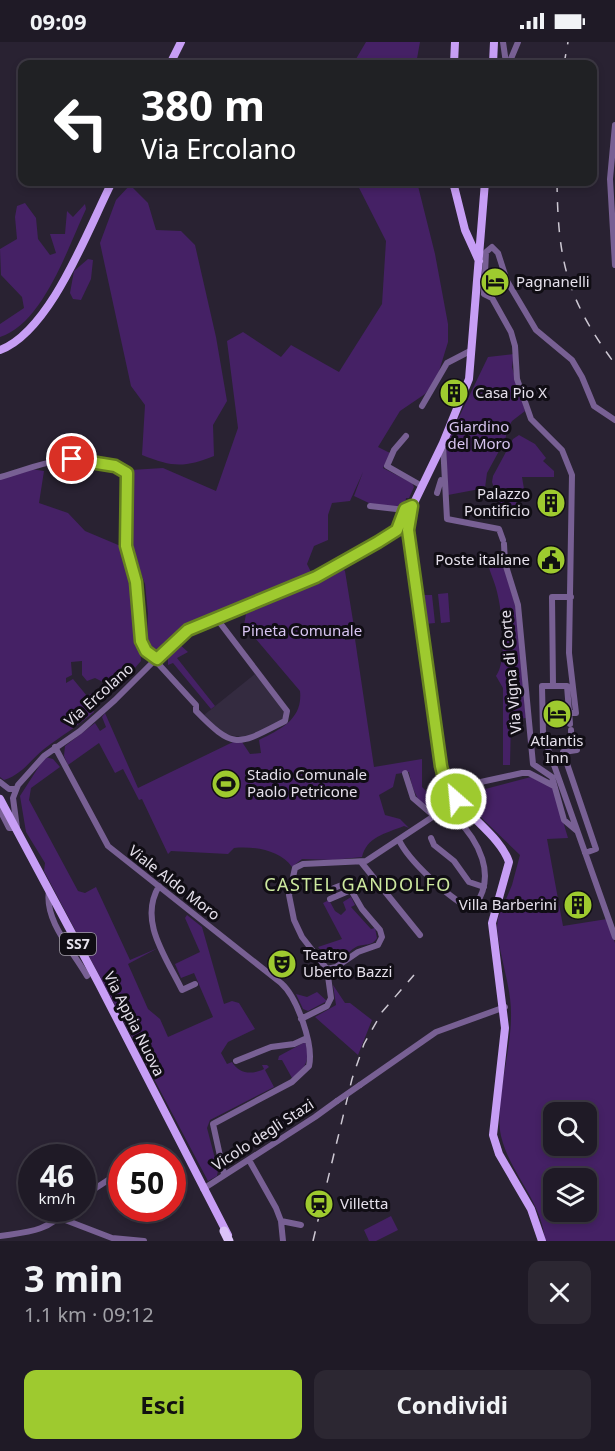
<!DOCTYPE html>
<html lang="it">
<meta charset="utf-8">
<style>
:root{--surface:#1f1a26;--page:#2c2732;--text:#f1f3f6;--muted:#a1a1a7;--line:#3c3843;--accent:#9eca2f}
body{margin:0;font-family:"Noto Sans",sans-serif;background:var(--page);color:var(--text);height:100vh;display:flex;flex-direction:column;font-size:22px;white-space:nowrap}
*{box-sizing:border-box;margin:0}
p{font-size:20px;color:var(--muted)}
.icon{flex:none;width:33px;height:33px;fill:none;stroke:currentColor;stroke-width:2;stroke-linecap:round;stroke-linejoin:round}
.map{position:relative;height:1199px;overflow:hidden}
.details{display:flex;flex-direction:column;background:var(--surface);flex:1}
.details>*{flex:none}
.top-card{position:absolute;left:18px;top:18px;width:579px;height:126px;border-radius:12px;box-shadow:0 3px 9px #0003,0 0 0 2px var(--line);background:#202124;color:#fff;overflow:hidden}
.fabs{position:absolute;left:543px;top:1060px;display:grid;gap:12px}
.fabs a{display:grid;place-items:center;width:54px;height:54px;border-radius:12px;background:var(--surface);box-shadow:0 3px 9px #0003,0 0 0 2px var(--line);font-size:30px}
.speed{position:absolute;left:18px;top:1102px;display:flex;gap:12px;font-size:30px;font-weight:700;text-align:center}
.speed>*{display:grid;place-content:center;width:78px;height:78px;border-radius:50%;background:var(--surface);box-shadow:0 3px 9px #0003,0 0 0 2px var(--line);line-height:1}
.speed small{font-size:15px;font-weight:400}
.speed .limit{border:9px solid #d22;background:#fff;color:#111}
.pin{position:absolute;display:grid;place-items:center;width:51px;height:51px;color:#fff;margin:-26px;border:3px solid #fff;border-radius:50%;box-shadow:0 2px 6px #0007}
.me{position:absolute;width:66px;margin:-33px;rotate:333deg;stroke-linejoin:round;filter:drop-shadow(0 0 4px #0008)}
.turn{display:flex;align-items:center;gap:21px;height:126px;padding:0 24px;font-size:27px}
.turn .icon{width:78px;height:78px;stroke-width:2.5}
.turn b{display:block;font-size:42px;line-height:51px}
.round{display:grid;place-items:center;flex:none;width:63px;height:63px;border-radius:12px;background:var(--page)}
.summary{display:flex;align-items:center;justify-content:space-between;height:102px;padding:0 24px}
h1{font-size:36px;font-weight:700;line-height:45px}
.action{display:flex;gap:12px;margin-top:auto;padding:12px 24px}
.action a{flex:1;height:69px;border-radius:12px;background:var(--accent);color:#111;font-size:24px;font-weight:700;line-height:69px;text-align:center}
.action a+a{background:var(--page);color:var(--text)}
.status{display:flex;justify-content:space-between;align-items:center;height:42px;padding:0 30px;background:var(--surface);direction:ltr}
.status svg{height:16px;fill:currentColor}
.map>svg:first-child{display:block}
.built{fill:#342b40}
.green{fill:#452165;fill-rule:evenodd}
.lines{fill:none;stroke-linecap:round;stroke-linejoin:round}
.minor{stroke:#786094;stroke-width:6}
.major{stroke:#c79ef5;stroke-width:8}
.highway{stroke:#dbc4f8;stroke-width:9}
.rail{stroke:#cdc8d3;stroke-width:1.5;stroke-dasharray:10 10;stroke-linecap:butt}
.minor-bridge{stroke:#786094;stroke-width:6}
.route-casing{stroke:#67831f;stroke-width:15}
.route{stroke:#9eca2f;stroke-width:10}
.labels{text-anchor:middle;stroke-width:6;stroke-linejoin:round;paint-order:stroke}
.shield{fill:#100d14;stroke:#a5a1aa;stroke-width:1.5}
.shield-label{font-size:14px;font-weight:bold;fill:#e5e0eb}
.poi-label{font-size:15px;fill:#e5e0eb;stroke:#100d14;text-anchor:start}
.park-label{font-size:15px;fill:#d8c5f1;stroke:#100d14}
.street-label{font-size:15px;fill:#e5e0eb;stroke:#100d14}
.quarter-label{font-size:18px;letter-spacing:1.5px;fill:#cde99f;stroke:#100d14}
</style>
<div class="status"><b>09:09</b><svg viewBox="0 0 49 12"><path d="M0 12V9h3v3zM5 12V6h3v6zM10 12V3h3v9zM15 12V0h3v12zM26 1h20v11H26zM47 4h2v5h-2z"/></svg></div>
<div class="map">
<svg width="615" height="1199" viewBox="0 0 615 1199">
<rect width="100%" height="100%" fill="#292232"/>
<path class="built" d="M255 632 285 668V677L249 696 222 692 204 673Z"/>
<path class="green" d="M366 0H420L416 22H353Z
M356 140H417L435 212 448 282V300L436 339 425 352 400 369 378 405 390 411 383 426 412 441 414 445 409 456H406L404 467 371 462 354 454 363 430 350 459 332 461 328 473V498L314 504 307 522 312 532 180 586 156 612 147 597 148 572 145 542 132 507 131 428 163 426 216 449 238 386 227 299 243 290 281 315 291 303 339 330 382 262 386 199Z
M130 143 148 161 156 188 181 189 195 203 216 295 227 359 213 383 214 414C184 426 172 425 142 413L145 363 131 344 100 201 116 158Z
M25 161 36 176 38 197 50 213 56 211 50 192H65L67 169 73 175 85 162 86 167C68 205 43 282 0 295V282L24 266 22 255 1 233 0 207 17 197 15 175 17 164Z
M88 217 93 218 91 237 81 258 73 257 70 251 74 229Z
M514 312 512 325 525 369 512 379 508 386 505 398 487 431 485 446 448 453 446 402 488 315Z
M519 393 535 402 546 416 543 419 554 429V435H522L525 453H517L515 474 503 473 492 440 493 434 513 397Z
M31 427 44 429 39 461 68 471 85 489 123 505 137 557 141 619 120 643H109L95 636 87 639 82 633V619L71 620 72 633 66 636V641L73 637 87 654 102 646 90 663 94 670C78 684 61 694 44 707 30 718 23 732 4 738L0 735V436Z
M500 512 516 566 526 676 511 678 510 723H503V646L496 634C508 617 502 567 496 546 493 535 488 527 487 515Z
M342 526 345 529 354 585 343 586 345 598 355 597 374 725 422 717V745L443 766V769C420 773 412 747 409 730L396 732 393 745 379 753 385 773 400 777 409 786 404 784C384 792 367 795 362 815L333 818 302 817 292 825C280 808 254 804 234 806L228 812 171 809 168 812 142 757 139 758 123 727 115 731 99 701 68 723 64 714 65 704 95 681 100 689 106 685 102 675 105 671 138 746 233 700H242L250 712 261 711 259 698C281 687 303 677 300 649L244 583 246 572Z
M448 551 450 580 441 581 438 552Z
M420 553H432L435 581 425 582Z
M178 601 188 610 177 616 215 664 211 667 173 621 168 623V611Z
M45 715 53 717 60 725 31 746 29 758 78 849 85 851 96 845 130 918 158 906 128 922 148 967 160 977 168 995 213 975 194 931 181 936 175 922 200 910 185 876 187 873 202 885 224 962 232 959 239 961 255 987 228 1000 221 1011 227 1022 232 1020C239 1032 252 1033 264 1027L262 1023H267L269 1025 265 1028 274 1045 210 1078 207 1086 218 1128 217 1134 208 1139 44 829 45 821 26 790 20 754Z
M531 735 553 746 568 796 547 797 563 884 607 877 615 901V1199H545C542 1159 510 1132 501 1094 494 1063 512 1007 511 971 511 943 499 914 497 885L498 876 512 843 520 813 465 760 470 751ZM554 1071H586V1104H554ZM554 1137H586V1170H554Z
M351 855 355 863 351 865 371 887 375 886 377 896C372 905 364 901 356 905 347 910 342 920 331 920L318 905 342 897 323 861 329 858 335 869 341 873 346 868 343 860Z
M333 943 345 961H350L372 978 358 1013 315 975 336 963Z
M317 950 327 959 308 969 303 967 296 952 307 955Z
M305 1000C311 1015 306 1028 292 1036L282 1018H278L279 1014Z
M391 1174 398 1188 376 1199H369L364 1188Z"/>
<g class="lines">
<path class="minor" d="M503 0 506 21 510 19 518 0
M615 83 610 137 615 223
M484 252 492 256 511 290 515 304 517 337 531 377 562 408 572 433 569 611 576 671H570
M484 252 486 210 492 205 498 211 507 239 536 288 572 318 582 335 594 364 615 378
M422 364 447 321 472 308
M406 394 394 408 387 424 422 444
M443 402 447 477 499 487 503 498
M0 435C40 424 54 413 98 421 108 422 118 424 126 429V501L137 540 142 604 196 663V669C235 709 238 703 285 679L287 669 217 577
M437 451 441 438
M370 464 405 468
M504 502 505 521 518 563 533 722 552 735 564 778 577 789
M571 555H552L553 644H542L543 692 615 895
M553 644H567L570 682
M571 688V690
M55 705 108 804 281 941C297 955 314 1003 309 1024L292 1040 213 1082 224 1132
M577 708 563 710 596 807 585 811
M405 731 413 756 434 774
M0 740 9 747H15
M452 751 467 743 522 731H529L554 744
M0 768 9 786H17L13 756 18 743 44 714 80 689 115 658 179 594 195 585 316 535 359 512 396 489 405 467 412 464
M431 796 434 803 454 819 469 840 484 845
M399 798C408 818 448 855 468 865L475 864C497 833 479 799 455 775 447 767 438 759 434 749L446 742 467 743
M361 820 420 893
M159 844C138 879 166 915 182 948L195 942
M49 849C44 879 73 909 87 934
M330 857 351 848
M327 927 336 925 358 910 378 903 382 895 380 888 362 867 347 841 334 846
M301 977 327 964 331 956 327 927 302 895 294 878 289 853 295 826 303 822 366 819 434 774 451 772
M236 1019 271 1005 294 1002 307 996
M360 1043 436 990 505 965
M249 1118 276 1166 281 1179 283 1199
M203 1147 315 1075 337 1059
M82 1155 122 1129
M60 1176 112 1196 144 1199
M281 1179 301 1183
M0 1194C27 1190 48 1190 67 1167"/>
<path class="major" d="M170 22 181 0
M454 22 455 0
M493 22 494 0
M453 140 465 188 479 219
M485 140 469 337 443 401 413 463 408 488 444 735C456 769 499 790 509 820L492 881 505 986 493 1093 499 1112 531 1167 542 1199
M0 308C51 289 88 187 112 140
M0 757 98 940 228 1193"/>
<path class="highway" d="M224 1189 229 1199"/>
<path class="rail" d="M564 22 568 0
M557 140C558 220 567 257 615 322
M313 1199 352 1037 364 1002 382 970 414 933"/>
<path class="minor-bridge" d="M337 1059 360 1043"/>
</g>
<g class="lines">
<g class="route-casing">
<path id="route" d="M72 417 115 424 127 431 126 504 136 540 141 599 146 609 157 617 188 588 316 535 378 500 397 488 405 467 412 464 408 488 441 724 445 740 456 757"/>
</g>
<use href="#route" class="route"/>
</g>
<defs>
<g id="hotel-disc" transform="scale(1.5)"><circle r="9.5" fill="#9eca2f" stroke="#100d14"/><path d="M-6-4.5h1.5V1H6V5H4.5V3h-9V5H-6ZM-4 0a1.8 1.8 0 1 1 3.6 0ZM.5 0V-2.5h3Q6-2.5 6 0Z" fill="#111"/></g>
<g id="building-disc" transform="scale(1.5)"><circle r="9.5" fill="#9eca2f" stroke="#100d14"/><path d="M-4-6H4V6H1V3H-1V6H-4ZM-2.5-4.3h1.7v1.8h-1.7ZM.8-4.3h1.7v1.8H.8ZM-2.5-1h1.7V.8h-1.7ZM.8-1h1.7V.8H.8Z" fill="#111"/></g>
<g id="civic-disc" transform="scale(1.5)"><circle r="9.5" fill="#9eca2f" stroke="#100d14"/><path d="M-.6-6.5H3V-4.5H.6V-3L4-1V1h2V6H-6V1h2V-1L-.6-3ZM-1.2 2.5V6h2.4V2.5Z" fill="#111"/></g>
<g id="stadium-disc" transform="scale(1.5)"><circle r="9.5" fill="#9eca2f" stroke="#100d14"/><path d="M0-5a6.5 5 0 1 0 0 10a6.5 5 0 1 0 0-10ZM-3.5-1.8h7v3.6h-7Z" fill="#111"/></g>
<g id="theatre-disc" transform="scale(1.5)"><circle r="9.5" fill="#9eca2f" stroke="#100d14"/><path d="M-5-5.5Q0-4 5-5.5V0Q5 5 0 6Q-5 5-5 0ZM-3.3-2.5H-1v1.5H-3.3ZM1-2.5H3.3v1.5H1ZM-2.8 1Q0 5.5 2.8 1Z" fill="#111"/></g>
<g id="station-disc" transform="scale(1.5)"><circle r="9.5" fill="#9eca2f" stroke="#100d14"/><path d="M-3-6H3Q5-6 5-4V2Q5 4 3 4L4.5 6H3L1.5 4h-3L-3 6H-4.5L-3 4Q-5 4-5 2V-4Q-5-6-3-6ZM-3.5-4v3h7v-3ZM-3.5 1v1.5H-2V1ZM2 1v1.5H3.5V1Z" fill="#111"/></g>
</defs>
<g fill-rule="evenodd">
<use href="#hotel-disc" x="495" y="240"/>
<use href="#building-disc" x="454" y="351"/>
<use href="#building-disc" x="551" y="461"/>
<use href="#civic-disc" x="551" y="518"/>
<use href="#hotel-disc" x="557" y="672"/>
<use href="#stadium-disc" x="226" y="742"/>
<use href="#building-disc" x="578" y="863"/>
<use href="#theatre-disc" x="282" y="922"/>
<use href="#station-disc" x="319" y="1162"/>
</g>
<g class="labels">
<rect class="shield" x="60" y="891" width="36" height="22" rx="4.5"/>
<g class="shield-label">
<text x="78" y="907">SS7</text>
</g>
<g class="poi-label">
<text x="516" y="245">Pagnanelli</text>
<text x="475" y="356">Casa Pio X</text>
<text x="530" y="457" text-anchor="end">Palazzo<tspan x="530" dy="17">Pontificio</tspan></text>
<text x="530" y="523" text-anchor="end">Poste italiane</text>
<text x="557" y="704" text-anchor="middle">Atlantis<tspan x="557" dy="17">Inn</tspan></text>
<text x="247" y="738">Stadio Comunale<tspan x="247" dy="17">Paolo Petricone</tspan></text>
<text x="557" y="868" text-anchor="end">Villa Barberini</text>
<text x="303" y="918">Teatro<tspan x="303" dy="17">Uberto Bazzi</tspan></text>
<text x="340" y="1167">Villetta</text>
</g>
<g class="park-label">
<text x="479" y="390">Giardino<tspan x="479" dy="17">del Moro</tspan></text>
<text x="302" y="594">Pineta Comunale</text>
</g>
<g class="street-label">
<text transform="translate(511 630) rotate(-95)" y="5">Via Vigna di Corte</text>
<text transform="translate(99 653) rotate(-42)" y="5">Via Ercolano</text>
<text transform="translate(174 841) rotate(38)" y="5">Viale Aldo Moro</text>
<text transform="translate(134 982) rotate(63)" y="5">Via Appia Nuova</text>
<text transform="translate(263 1093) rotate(-33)" y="5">Vicolo degli Stazi</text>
</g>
<g class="quarter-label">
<text x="358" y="849">CASTEL GANDOLFO</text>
</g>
</g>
</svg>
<div class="fabs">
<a><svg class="icon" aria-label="search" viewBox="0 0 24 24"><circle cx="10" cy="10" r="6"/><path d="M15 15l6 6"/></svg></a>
<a><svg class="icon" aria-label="layers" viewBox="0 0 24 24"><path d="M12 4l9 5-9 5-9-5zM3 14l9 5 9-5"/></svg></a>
</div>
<div class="speed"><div>46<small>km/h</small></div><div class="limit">50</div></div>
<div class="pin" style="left:72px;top:417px;background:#d93025"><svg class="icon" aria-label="arrive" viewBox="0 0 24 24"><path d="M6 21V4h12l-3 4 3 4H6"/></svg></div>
<svg class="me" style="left:456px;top:757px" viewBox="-20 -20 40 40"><circle r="17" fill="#9eca2f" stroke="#fff" stroke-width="3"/><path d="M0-11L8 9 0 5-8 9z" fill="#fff"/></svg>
<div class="top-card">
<div class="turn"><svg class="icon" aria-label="left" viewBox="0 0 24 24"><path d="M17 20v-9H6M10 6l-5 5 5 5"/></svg><div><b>380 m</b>Via Ercolano</div></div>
</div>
</div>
<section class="details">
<div class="summary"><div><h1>3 min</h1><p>1.1 km · 09:12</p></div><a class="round"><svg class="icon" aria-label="close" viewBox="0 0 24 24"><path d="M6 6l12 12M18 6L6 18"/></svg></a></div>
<div class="action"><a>Esci</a><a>Condividi</a></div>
</section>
